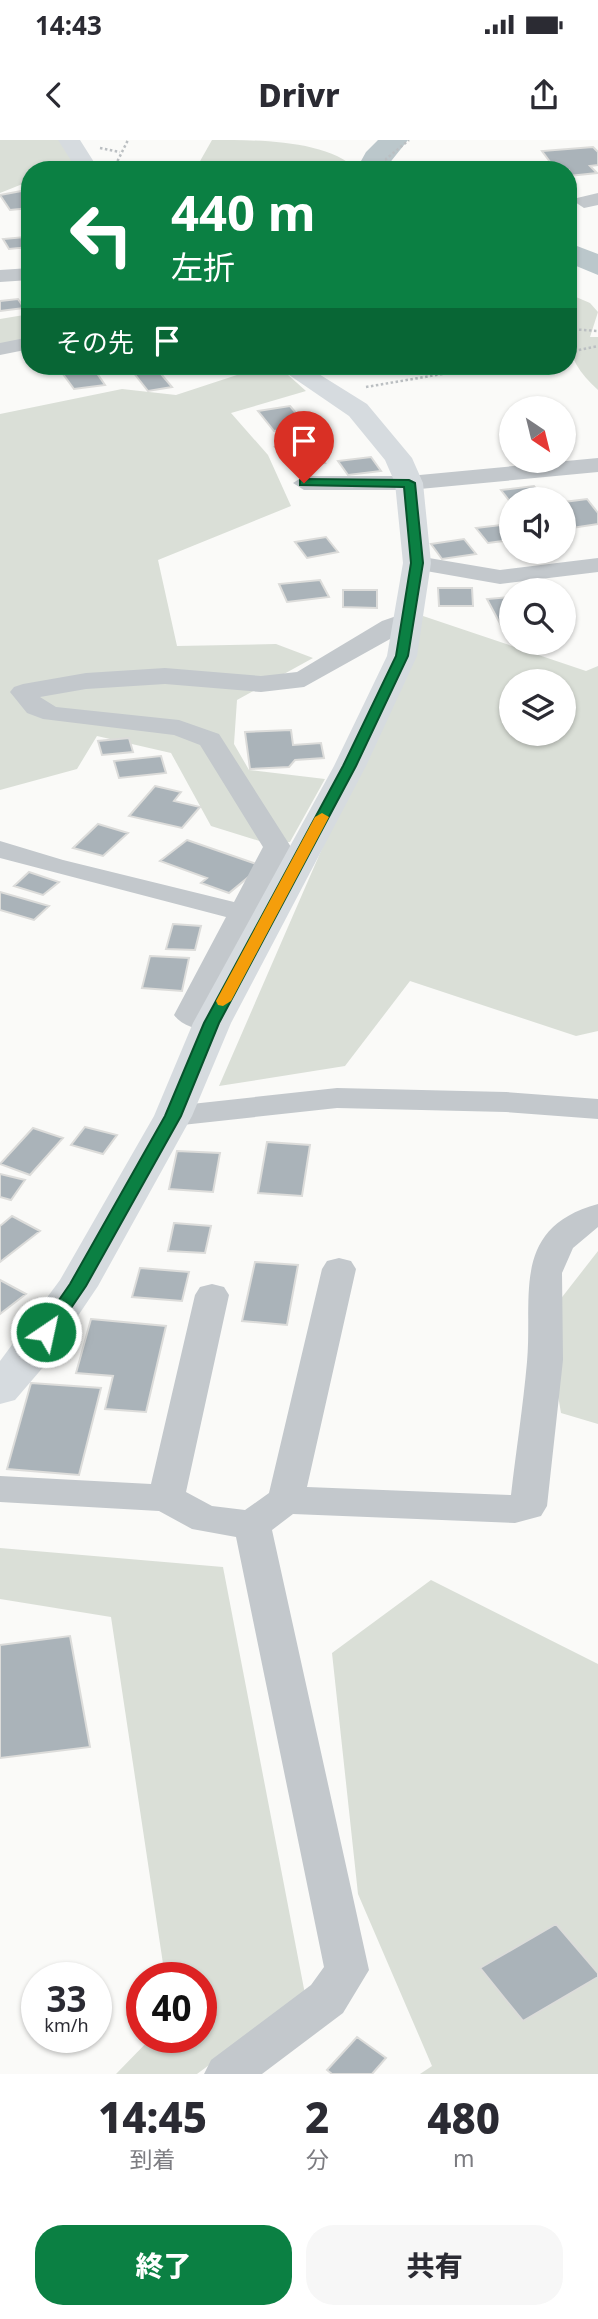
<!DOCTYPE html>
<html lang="ja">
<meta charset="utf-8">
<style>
:root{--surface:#fff;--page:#f7f7f7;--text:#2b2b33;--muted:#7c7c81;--accent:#0b8043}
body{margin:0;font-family:"Noto Sans","Noto Sans JP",sans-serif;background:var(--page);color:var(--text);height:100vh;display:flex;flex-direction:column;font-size:26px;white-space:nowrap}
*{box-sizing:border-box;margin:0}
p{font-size:23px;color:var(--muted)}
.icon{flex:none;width:38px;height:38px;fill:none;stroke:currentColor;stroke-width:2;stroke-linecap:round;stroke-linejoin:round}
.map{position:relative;height:1934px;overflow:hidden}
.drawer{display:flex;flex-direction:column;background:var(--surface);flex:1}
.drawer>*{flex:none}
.top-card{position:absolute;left:21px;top:21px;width:556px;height:214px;border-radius:28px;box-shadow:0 2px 5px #0004;background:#0b8043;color:#fff;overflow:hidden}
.needle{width:46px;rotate:145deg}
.controls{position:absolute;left:499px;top:256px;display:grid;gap:14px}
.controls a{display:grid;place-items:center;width:77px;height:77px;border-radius:50%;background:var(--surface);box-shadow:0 2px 5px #0004;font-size:35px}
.speed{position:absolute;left:21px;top:1822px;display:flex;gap:14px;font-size:35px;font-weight:700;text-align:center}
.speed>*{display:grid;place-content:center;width:91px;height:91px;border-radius:50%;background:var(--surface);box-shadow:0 2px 5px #0004;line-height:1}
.speed small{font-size:18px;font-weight:400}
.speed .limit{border:10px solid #d22;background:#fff;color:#111}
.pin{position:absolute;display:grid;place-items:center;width:60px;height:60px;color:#fff;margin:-72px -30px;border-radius:50% 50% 50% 0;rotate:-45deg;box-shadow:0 0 7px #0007}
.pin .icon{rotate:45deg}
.me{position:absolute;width:77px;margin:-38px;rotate:34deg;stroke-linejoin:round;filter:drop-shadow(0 0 5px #0008)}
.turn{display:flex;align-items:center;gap:24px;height:147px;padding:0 35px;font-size:32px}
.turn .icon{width:91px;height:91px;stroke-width:2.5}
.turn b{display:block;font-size:49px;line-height:60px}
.then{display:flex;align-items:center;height:66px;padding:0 35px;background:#0003;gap:14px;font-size:26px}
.eta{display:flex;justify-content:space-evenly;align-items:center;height:119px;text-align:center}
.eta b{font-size:42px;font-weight:800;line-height:49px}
.action{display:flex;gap:14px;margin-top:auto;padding:14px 35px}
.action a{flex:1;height:80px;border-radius:28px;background:var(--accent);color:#fff;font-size:28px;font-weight:800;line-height:80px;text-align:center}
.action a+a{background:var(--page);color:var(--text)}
.status{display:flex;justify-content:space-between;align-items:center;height:49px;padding:0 35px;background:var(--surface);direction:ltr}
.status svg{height:19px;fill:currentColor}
header{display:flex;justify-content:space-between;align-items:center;height:91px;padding:0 35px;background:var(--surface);font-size:32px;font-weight:800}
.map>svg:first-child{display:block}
.green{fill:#dadfd7;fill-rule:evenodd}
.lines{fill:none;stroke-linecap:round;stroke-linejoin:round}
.river{fill:#bbc7cb;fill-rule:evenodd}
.building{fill:#aab3b9;stroke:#dcdcda;stroke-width:2}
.path{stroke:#bbbfc2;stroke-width:2.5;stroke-dasharray:2.5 2.5;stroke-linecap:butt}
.street{fill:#c3c8cc;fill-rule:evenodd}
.secondary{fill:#d6dbdf;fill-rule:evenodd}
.route{fill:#0b8043;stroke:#07532c;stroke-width:2}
.slow{fill:#f59e0b}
</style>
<div class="status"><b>14:43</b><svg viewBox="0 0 49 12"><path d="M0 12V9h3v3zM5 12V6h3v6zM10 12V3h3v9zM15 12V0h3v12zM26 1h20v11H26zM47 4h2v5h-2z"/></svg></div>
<header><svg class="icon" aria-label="back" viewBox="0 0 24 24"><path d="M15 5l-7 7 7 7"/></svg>Drivr<svg class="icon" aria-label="share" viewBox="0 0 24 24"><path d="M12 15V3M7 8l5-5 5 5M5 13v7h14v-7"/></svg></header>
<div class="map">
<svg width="598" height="1934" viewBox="0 0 598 1934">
<rect width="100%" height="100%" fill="#fafaf8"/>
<path class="green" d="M0 0H69L75 30H30V41L0 53Z
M212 0C258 0 328 0 357 30H195Z
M569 154 590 163 598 172 590 197H598V250C572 226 564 208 573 177L569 174Z
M30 174V200L0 213V179Z
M264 226H278L306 251 231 273 268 315 291 366 158 420 177 506 276 504 313 518 237 560 234 604 249 630 325 639 290 702 269 704 211 686 171 613 97 596 77 629 0 650V274L122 249 176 255Z
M423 476 586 531 598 526V891L576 896 410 841 345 926 219 946ZM511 541H564V593H511Z
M598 1111V1284L561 1273 545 1179Z
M0 1408 223 1427 305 1854 197 1934H116L152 1897H201V1838L165 1837 111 1477 0 1459Z
M431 1440 598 1524V1934H420L432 1926 358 1754 332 1513Z"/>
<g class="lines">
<path class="river" d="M378 0H408L384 30H356L366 12Z
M569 103 598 114V135L569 123Z"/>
</g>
<path class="building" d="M593 7 598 12V25L590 26 597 33 569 36V30H556L542 11Z
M27 50 30 68 10 70 0 55Z
M25 97 30 107 9 109 3 99Z
M18 159 24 168 0 171V161Z
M92 226 105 245 74 249 60 230Z
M156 228 172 247 148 251 133 232Z
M290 266 307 286 274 291 258 271Z
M308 302 325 323 292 328 275 307Z
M371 317 381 331 348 335 338 321Z
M534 346 544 359H511V363L501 350Z
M587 359 598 373V384L572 388 564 376V362Z
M509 384 511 400 488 403 476 388Z
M326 397 338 412 307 418 295 402Z
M464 399 476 414 442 419 431 404Z
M320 440 329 457 287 462 279 444Z
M438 448H472L473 466H439Z
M343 450H377V468L343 467Z
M511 457V492L505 493 487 459Z
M291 590 293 605 321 603 324 618 295 620 289 627 250 629 245 592Z
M129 598 133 612 102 615 98 601Z
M161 616 166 633 119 638 114 621Z
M155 646 181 652 174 661 200 667 182 688 129 676Z
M98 684 128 693 103 716 73 708Z
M187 700 262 726 229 753 201 743 207 738 160 721Z
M29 732 59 742 43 755 14 746Z
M0 752 49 766 34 780 0 770Z
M173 784 201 786 195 810 166 809Z
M150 816 189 818 182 851 142 848Z
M85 987 117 995 103 1014 71 1005Z
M33 988 63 998 30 1035 0 1024Z
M267 1002 310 1005 302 1056 258 1053Z
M177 1011 220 1013 213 1052 169 1049Z
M0 1034 25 1040 11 1060 0 1057Z
M12 1076 40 1091 0 1122V1086Z
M174 1083 211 1086 205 1113 168 1111Z
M255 1122 298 1125 287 1185 242 1181Z
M140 1128 189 1132 182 1161 132 1157Z
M0 1140 26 1154 0 1174Z
M91 1179 166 1186 146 1272 105 1269 113 1236 76 1233Z
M31 1243 101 1248 79 1335 7 1329Z
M70 1496 90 1607 0 1618V1505Z
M556 1784 598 1833V1837L523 1881 480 1828Z
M357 1897 386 1918 372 1934H332L327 1930Z"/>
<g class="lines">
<path class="path" d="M100 8 120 12
M113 30 128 0
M389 30 386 19 409 0
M569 189 598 191
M569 212 598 206
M366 247 489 226"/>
<path class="street" d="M598 53V65L584 68 575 62 577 58Z
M30 128V140L0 142V130Z
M30 197V209L0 215V203Z
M598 318V332L409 350H304L293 343 304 336H409Z
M417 416 500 430 598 418V432L500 444 409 428 405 423 409 418Z
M408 472 417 474 420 479 417 484 304 547 261 552 165 544 86 549 40 557 56 567 179 580 219 594 291 707 206 871 223 877 227 883 223 889C208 893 183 888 174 875L226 777 0 718V701L63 720 234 762 263 707 200 605 174 595 43 579 27 573 10 552 14 547 23 544 86 533 165 528 261 536 297 532 382 481Z
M337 948 506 952 598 959V979L506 972 337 968 173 986 162 983 157 976 162 969 173 966Z
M598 1064V1087L573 1108 562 1133 563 1220 547 1366 541 1376 515 1383 293 1374 272 1390 369 1830 343 1873 262 1934H204L211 1920 311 1845 324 1827 236 1397 192 1389 159 1371 0 1362V1336L151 1344 195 1155 200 1147 212 1144 224 1147 229 1155 186 1352 212 1366 245 1370 269 1353 322 1129 327 1121 339 1118 351 1121 356 1129 307 1347 511 1355C516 1311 523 1267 527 1222 533 1156 510 1088 598 1064Z"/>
<path class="secondary" d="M58 0H80L99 30H77Z
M276 226H306L367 264 412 318 423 343 431 423 417 516 366 626 231 883 192 976 98 1146 45 1225 15 1260 0 1264V1221L60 1140 154 976 193 883 334 626 387 516 403 423 395 343 385 320 349 276Z"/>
</g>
<path class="route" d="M304 339 409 340 415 343 423 423 408 516 356 626 219 883 181 976 86 1146 52 1196H40L37 1192 70 1144 165 976 204 883 343 626 396 516 411 423 404 347 300 345V340Z"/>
<path class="slow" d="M322 673 329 677 231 861 223 866 218 865 216 861 315 677Z"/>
</svg>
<div class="controls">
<a><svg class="needle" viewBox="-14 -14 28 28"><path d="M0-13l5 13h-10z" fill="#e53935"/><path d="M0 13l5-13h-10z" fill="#7c7c81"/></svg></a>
<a><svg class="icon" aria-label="sound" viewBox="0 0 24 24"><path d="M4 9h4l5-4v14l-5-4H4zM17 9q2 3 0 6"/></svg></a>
<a><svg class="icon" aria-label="search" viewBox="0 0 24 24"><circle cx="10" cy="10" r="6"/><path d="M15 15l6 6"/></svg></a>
<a><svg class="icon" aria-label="layers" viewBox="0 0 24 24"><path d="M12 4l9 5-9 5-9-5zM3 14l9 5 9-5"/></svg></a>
</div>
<div class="speed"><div>33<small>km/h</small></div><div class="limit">40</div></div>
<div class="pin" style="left:304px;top:343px;background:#d93025"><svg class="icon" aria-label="arrive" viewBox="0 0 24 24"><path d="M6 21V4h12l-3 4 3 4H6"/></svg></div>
<svg class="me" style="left:46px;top:1192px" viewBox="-20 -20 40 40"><circle r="17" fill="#0b8043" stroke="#fff" stroke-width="3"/><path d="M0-11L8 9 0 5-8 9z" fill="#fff"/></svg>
<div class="top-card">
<div class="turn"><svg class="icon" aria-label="left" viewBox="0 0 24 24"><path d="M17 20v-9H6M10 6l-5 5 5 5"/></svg><div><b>440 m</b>左折</div></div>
<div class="then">その先<svg class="icon" aria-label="arrive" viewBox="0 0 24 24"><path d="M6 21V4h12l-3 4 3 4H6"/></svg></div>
</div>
</div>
<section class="drawer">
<div class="eta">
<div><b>14:45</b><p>到着</p></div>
<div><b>2</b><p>分</p></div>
<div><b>480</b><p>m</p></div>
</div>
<div class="action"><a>終了</a><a>共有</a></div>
</section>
